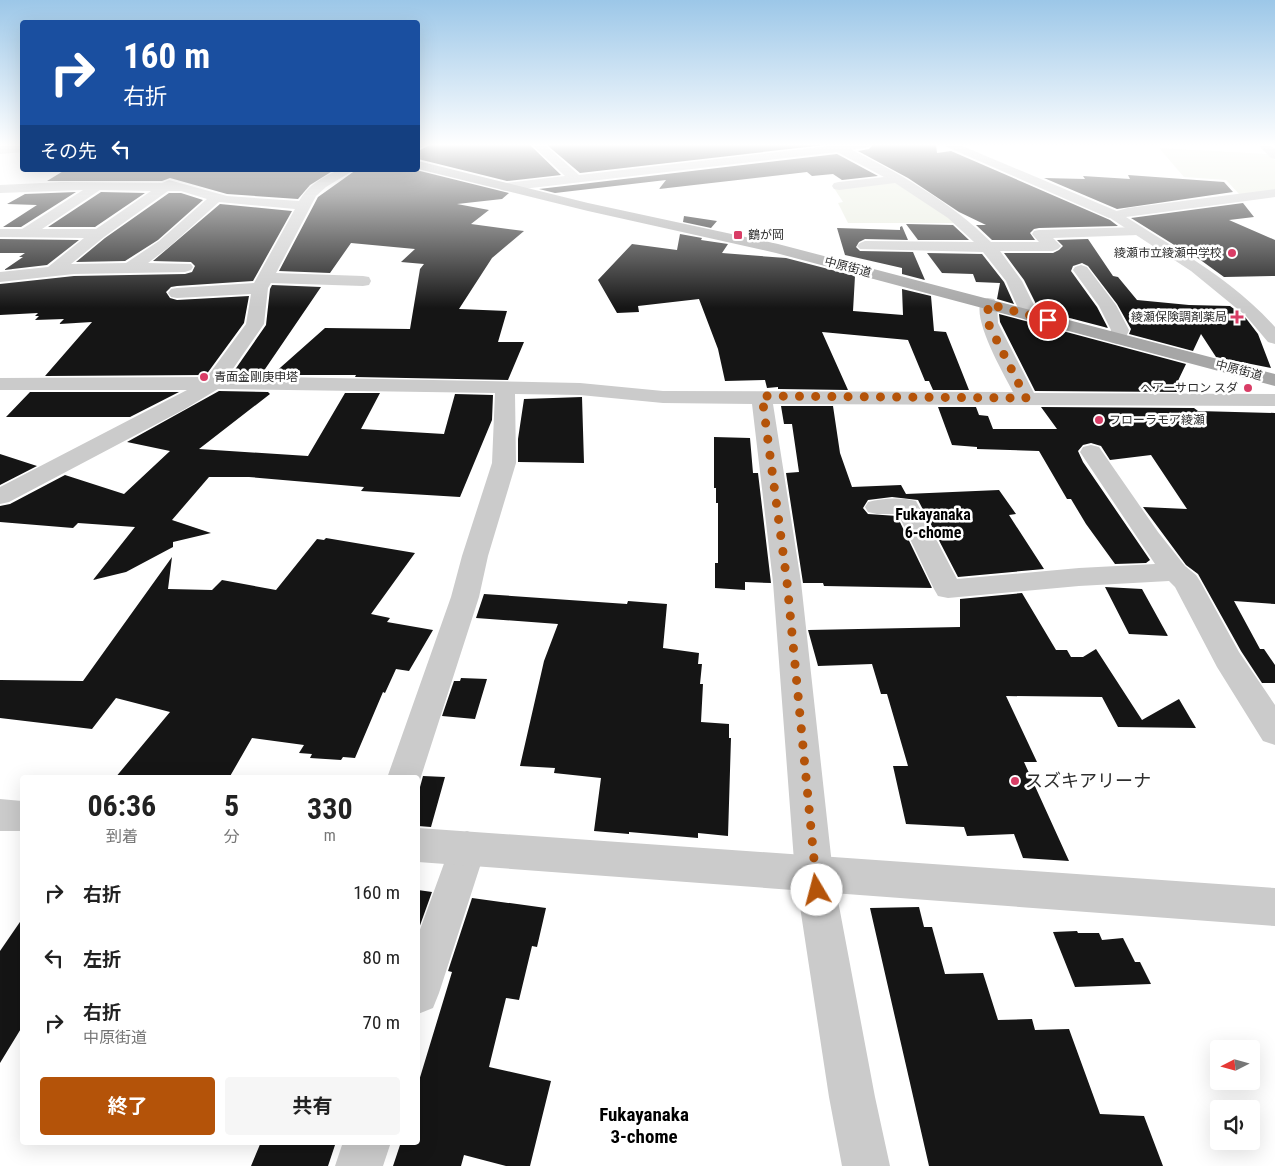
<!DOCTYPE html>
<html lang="ja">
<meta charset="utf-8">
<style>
:root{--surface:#fff;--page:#f6f6f6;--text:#222;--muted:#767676;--accent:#b45309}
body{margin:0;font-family:"Roboto Condensed","Noto Sans JP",sans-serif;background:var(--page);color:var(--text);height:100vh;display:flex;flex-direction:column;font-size:19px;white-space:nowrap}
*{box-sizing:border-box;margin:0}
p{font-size:16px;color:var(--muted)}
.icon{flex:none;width:28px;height:28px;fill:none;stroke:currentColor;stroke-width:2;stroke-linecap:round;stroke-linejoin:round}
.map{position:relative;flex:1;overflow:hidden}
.side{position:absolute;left:20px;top:775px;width:400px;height:370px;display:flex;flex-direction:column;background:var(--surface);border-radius:5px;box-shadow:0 5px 20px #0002}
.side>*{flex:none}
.banner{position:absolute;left:20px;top:20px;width:400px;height:152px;border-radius:5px;box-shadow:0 5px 20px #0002;background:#1a4fa0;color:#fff;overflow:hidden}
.needle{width:32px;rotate:264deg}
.controls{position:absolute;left:1210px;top:1040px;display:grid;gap:10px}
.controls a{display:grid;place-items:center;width:50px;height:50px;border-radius:5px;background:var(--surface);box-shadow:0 5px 20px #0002;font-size:25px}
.pin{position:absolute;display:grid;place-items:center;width:42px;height:42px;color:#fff;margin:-21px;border:2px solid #fff;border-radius:50%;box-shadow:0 1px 5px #0007}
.me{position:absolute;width:55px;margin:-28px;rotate:352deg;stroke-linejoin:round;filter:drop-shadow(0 0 4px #0008)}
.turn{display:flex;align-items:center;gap:18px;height:105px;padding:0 20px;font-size:22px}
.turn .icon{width:65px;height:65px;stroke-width:2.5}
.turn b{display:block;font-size:35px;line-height:42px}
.then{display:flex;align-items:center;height:48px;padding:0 20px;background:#0003;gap:10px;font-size:19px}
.eta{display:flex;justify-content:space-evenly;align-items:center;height:85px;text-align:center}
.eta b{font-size:30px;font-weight:700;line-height:35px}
.button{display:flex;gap:10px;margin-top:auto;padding:10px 20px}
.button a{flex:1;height:58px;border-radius:5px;background:var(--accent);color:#fff;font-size:20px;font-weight:700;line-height:58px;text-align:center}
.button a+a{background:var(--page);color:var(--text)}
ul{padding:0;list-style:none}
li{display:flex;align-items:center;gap:15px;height:65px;padding:0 20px}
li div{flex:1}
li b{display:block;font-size:19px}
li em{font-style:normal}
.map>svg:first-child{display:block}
.green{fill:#e7ebdd}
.building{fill:#151515}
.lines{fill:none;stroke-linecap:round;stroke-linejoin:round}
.minor{fill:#cbcbcb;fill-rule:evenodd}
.tertiary{fill:#cbcbcb;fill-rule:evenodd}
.primary{fill:#a6a6a6;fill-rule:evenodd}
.route{stroke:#b45309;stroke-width:9;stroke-dasharray:0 16.2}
.poi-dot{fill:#d93d66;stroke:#fff;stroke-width:2}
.labels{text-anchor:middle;stroke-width:5;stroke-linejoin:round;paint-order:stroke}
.far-poi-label{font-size:12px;fill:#2e2e2e;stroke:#fff;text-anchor:start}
.far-street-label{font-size:12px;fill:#2e2e2e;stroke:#fff}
.neighbourhood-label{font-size:16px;font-weight:bold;fill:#000;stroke:#fff}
.near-poi-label{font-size:18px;fill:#2e2e2e;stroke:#fff;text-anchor:start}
.near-neighbourhood-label{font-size:19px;font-weight:bold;fill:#000;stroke:#fff}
</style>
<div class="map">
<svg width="1275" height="1166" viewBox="0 0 1275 1166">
<rect width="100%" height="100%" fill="#fff"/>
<path class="green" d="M1159 148 1267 154 1275 160V191L1241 196 1226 180 1184 177Z
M891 180 957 223H848L838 203 843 202 834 188Z"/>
<path class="building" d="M430 145H530L561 175 507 181 418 159V151Z
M547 145H824L580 173Z
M873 145H936L937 153 951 151 1110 220 1118 226 1039 228 1034 229 1030 233 1035 240H992L976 225H986L959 212 908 178 858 151 869 149Z
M837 154 878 176 842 180 833 174 812 176 807 172 659 189 666 180 555 193 539 189Z
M65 170H334L310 185 298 199 227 194 170 178 162 181H47Z
M356 170H416L509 193 502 199 457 204 489 210 471 224 524 231 492 258 459 309 507 311 498 342H524L508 380 355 377 356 375H272L325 328 410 329 420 269 424 264 401 262 415 249 351 243 330 273 279 271 318 197Z
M1128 175 1224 182 1233 192 1117 209 1044 178 1085 179 1083 176 1130 179Z
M76 192 21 227H3L37 205 7 204 25 194Z
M101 192 145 193 95 227H48Z
M169 193H181L203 200 158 240 125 261 76 262 105 238Z
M1243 203 1254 217 1229 220 1275 240V276L1224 277 1195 256H1192L1131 218Z
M220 204 292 211 253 281 177 286 171 287 166 292 170 298 177 300 249 296 244 323 206 375 45 376 92 322 59 324 64 319 35 320 39 316H35L38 313 0 315V284L74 276 185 274 192 272 195 266 191 262 153 261Z
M684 216 717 221 711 228 683 222Z
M906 224 953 225 969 240H918Z
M902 226 908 240 865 239 859 242 856 247 860 251 913 252 925 280 902 274V268L845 255 837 228 900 230V227Z
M680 234 702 238 701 240 728 244 722 253 786 258 855 276 853 311 903 315 902 289 931 296 934 331 946 332 969 390H933L929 381H925L908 340 822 332 848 390 778 389V387L767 388 765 380 725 381 718 349 699 299 638 306 639 312 617 313 598 280 632 244 677 250Z
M0 239 79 240 47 265 4 270 23 257H19L25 253H0Z
M1088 239 1113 276 1118 277 1137 300 1189 305 1230 306 1245 317 1258 334 1271 368 1216 357 1201 334 1193 351 1129 334 1131 329 1117 304 1088 266 1082 263 1073 266 1071 271 1097 307 1108 328 1039 310 1024 280 1004 253H1053L1059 250 1063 246 1057 240Z
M927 253 982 254 1004 282 1014 304 997 299 1000 283 976 282 973 274 942 273Z
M272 285 321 287 261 375 232 374 266 325 270 289Z
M999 314 1186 364 1175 387 1180 392 1035 391 1000 322Z
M219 391 268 392 270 394 199 449 308 456 345 393H380L361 429 444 434 455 394 493 395 492 420 460 497 361 491 364 487 249 477H209L172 520 211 533 173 542V547L126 572 93 580 135 527 78 523 73 528 0 522V506L10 504 65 475 124 494 170 451 127 442Z
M30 392H179L130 417H6Z
M582 397 584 463 518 462V439L524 399Z
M781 406H833L840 453 852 487 901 485 906 494 999 490 1016 514 1009 515 1044 569 958 577 918 500 892 497 868 500 863 508 868 514 897 516 932 588 824 586 823 583H803L786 473 799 472 792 424H784Z
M938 407H976L979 415 988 416 993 429H1057L1041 407 1194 408 1198 411 1275 413V604L1234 601 1260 649H1264L1275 665V683H1262L1241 651 1198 574 1186 565 1143 507 1187 509 1151 455 1110 460 1101 446 1091 443 1083 445 1078 451 1083 462 1150 560 1146 563 1115 564 1086 524 1071 499H1067L1039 451 977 449V447L952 445Z
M714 437 750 438 753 473H758L771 583 745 582V590L715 588V563H718V503H716V488H714Z
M0 454 37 466 0 485Z
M326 538 415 553 371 614 390 618 387 622 433 630 409 671 396 669 385 693 383 692 355 758 343 757 341 760 310 758 312 754 299 753 304 745 252 738 229 778H189L157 775 154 778H115L170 712 116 698 92 729 0 718V680L83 681 172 557 168 589 212 590 222 580 276 590 317 539 324 540Z
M1105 587 1142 589 1168 636 1129 634Z
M1022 593 1056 650H1067L1071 657H1083L1096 649 1142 720 1179 699 1196 728 1118 727 1102 697 1006 696 1037 762H1024L1069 861 1023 858 1014 834 967 836 964 827 906 824 893 766H908L887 694H881L872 664 818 666 808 630 960 627V599Z
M484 594 627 604 628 601 667 604 663 648 699 653 698 664H702L700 684H703L701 722 729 724V738H731L728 836 698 833V838L629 832V834L594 831 601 778 554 773 555 768 520 766 544 661 558 624 476 618Z
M461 678 487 679 475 719 442 716 454 681H460Z
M423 776 445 777 431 827 418 826V788L420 787Z
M418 890 432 892 418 931Z
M472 898 546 908 537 947 532 946 519 1000 506 998 489 1067 551 1081 530 1166H506L464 1155 461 1166H393L401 1142H418V1084L452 972 448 971Z
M919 907 924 927H932L945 974 983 973 998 1020 1032 1019 1035 1030 1069 1029 1100 1114 1144 1116 1163 1166H929L870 908Z
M22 919V1027L0 1063V951Z
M1077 931 1078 933H1099L1102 940 1123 938 1135 962H1140L1151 984 1075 987 1053 932Z
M261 1142H336L328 1166H251Z"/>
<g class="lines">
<path class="minor" d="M418 145H425L418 149Z
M532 145H545L579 175 837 145H871L869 147 852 150C902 175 951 202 991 242H1039L1032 234 1034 231 1039 230 1138 227 1143 228 1145 231 1143 234 1138 235 1053 238 1061 246 1058 249 1053 251H1000L1022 281 1039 315 1036 319 1030 320 1024 319 1021 315 1006 281 983 252 860 249 857 246 860 243 865 241 974 242 948 218 895 183 839 190 834 189 832 186 834 183 839 182 884 177 837 152 506 191 501 190 499 187 501 184 506 183 565 176Z
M945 145H960L1119 212 1121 215 1119 218H1109L947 147Z
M0 146H22V152L0 154Z
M338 170H354L326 187 316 196 276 273 363 276 369 277 371 281 369 285 363 286 271 283 268 288 264 324 228 376 580 383 663 391 1013 392C1004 374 970 317 982 299L988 298 994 299 997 303 998 323 1034 393 1275 394V406L773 404 801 582 833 874 875 1097 890 1166H842L829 1097 795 874 773 582 752 404 663 403 580 395 515 394 516 463 488 556 479 597 418 786V778H387L451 597 462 556 492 463 495 393 218 389 185 409 9 502 0 504V487L187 390H0V378L207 377 246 324 251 294 177 298 171 297 168 293 171 289 177 288 254 283 295 209 219 202 169 247 148 263 191 264 193 267 191 270 185 272 74 274 0 282V272L48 267 84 238 0 237V229H22L83 190 0 193V185L62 182 162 183 169 180 227 196 299 201C308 185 322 178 338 170ZM100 190 151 191 96 229H42ZM168 191H181L207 199 159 241 126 263 71 264 104 237Z
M1081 265 1087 267 1116 305 1129 330 1124 342 1117 344 1110 342 1108 338 1111 330 1099 306 1073 270 1075 267Z
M1091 445 1099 447 1158 532 1185 566 1196 575 1200 581 1239 652 1275 705V745L1263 741 1217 667 1175 587 1169 581 1079 586 948 598 938 596 934 589 898 514H877L868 512 865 507 868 502C883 498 901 497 916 501L957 579 1079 568 1155 564 1080 452 1083 447Z
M467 831 480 836 486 848 439 993 433 1008 418 1014V935L454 836Z
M343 1142H391L383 1166H335Z"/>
<path class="tertiary" d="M1258 145H1270L1275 149V159L1271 158Z
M1275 189V197L1126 217C1178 250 1233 280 1275 327V344L1268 342 1246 316 1191 271 1107 216 1109 213 1128 208Z
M0 799 22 801V831H0Z
M418 828 1275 888V926L418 862Z"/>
<path class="primary" d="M418 161 588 203 778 244 1275 374V386L776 253 588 211 418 169Z"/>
</g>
<linearGradient id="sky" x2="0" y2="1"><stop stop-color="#9cc7e8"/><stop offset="0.47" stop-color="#fff"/><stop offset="1" stop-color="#fff" stop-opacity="0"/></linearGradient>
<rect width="1275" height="308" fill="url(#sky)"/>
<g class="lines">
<path class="route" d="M817 890 787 582 762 396 1026 398 988 323V304L1048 320"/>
</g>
<g class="poi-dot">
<rect x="733" y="230" width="10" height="10" rx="2.5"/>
<circle cx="1232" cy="253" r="5"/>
<path d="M1234.5 309.5h5v5h5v5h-5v5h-5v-5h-5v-5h5z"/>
<circle cx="204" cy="377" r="5"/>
<circle cx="1248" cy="388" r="5"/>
<circle cx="1099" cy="420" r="5"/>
<circle cx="1015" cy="781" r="5"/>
</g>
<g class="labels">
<g class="far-poi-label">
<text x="748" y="239">鶴が岡</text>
<text x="1222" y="257" text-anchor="end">綾瀬市立綾瀬中学校</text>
<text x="1227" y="321" text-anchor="end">綾瀬保険調剤薬局</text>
<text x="214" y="381">青面金剛庚申塔</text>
<text x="1238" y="392" text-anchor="end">ヘアーサロン スダ</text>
<text x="1109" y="424">フローラモア綾瀬</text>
</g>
<g class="far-street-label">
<text transform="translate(848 267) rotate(15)" y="4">中原街道</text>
<text transform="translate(1239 370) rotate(15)" y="4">中原街道</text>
</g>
<g class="neighbourhood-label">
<text x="933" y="520">Fukayanaka<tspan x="933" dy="18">6-chome</tspan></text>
</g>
<g class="near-poi-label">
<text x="1025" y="787">スズキアリーナ</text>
</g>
<g class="near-neighbourhood-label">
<text x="644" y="1121">Fukayanaka<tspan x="644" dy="22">3-chome</tspan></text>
</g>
</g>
</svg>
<div class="controls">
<a><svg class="needle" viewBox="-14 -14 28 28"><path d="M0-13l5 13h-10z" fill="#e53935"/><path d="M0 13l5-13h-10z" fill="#767676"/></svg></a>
<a><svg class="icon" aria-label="sound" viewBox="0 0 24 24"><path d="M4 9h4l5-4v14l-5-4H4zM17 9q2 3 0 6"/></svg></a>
</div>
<div class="pin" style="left:1048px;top:320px;background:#d93025"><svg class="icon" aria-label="arrive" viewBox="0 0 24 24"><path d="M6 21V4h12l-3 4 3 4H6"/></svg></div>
<svg class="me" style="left:817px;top:890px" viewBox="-20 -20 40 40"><circle r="19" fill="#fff"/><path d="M0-13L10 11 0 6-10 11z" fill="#b45309"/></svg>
<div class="banner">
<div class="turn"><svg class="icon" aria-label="right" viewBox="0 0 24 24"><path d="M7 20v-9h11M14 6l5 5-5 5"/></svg><div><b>160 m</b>右折</div></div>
<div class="then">その先<svg class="icon" aria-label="left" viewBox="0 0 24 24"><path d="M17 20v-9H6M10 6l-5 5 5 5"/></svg></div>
</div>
<section class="side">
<div class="eta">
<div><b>06:36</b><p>到着</p></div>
<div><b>5</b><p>分</p></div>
<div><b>330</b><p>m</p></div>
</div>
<ul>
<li><svg class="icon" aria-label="right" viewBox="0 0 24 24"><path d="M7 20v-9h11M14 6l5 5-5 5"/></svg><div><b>右折</b></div><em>160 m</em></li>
<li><svg class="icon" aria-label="left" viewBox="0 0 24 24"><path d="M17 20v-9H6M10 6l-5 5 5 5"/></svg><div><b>左折</b></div><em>80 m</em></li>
<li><svg class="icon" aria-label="right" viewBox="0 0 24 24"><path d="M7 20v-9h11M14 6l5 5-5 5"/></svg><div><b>右折</b><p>中原街道</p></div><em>70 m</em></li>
</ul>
<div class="button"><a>終了</a><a>共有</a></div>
</section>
</div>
